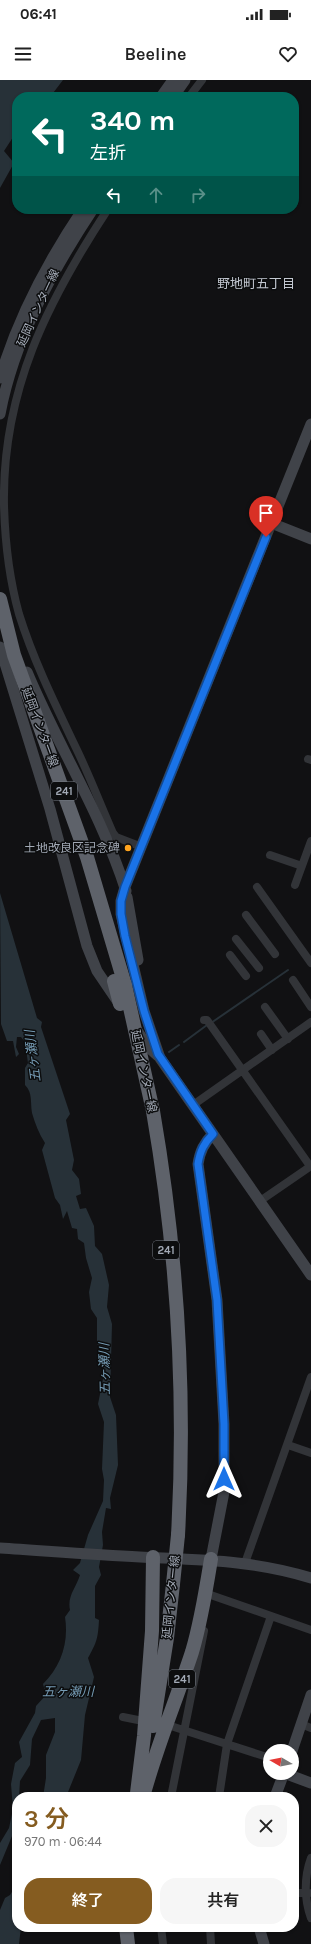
<!DOCTYPE html>
<html lang="ja">
<meta charset="utf-8">
<style>
:root{--surface:#fff;--page:#f6f6f6;--text:#222;--muted:#767676;--accent:#855c20}
body{margin:0;font-family:Karla,"Noto Sans JP",sans-serif;background:var(--page);color:var(--text);height:100vh;display:flex;flex-direction:column;font-size:15px;white-space:nowrap}
*{box-sizing:border-box;margin:0}
p{font-size:13px;color:var(--muted)}
.icon{flex:none;width:22px;height:22px;fill:none;stroke:currentColor;stroke-width:2;stroke-linecap:round;stroke-linejoin:round}
.map{position:relative;flex:1;overflow:hidden}
.side{position:absolute;left:12px;top:1712px;width:287px;height:140px;display:flex;flex-direction:column;background:var(--surface);border-radius:16px;box-shadow:0 1px 3px #0004}
.side>*{flex:none}
.guide{position:absolute;left:12px;top:12px;width:287px;height:122px;border-radius:16px;box-shadow:0 1px 3px #0004;background:#00695c;color:#fff;overflow:hidden}
.needle{width:26px;rotate:279deg}
.tools{position:absolute;left:263px;top:1664px;display:grid;gap:8px}
.tools a{display:grid;place-items:center;width:36px;height:36px;border-radius:50%;background:var(--surface);box-shadow:0 1px 3px #0004;font-size:20px}
.pin{position:absolute;display:grid;place-items:center;width:34px;height:34px;color:#fff;margin:-41px -17px;border-radius:50% 50% 50% 0;rotate:-45deg;box-shadow:0 0 4px #0007}
.pin .icon{rotate:45deg}
.me{position:absolute;width:44px;margin:-22px;rotate:0deg;stroke-linejoin:round;filter:drop-shadow(0 0 3px #0008)}
.turn{display:flex;align-items:center;gap:14px;height:84px;padding:0 12px;font-size:18px}
.turn .icon{width:52px;height:52px;stroke-width:2.5}
.turn b{display:block;font-size:28px;line-height:34px}
.lanes{display:flex;align-items:center;height:38px;padding:0 12px;background:#0003;justify-content:center;gap:20px;direction:ltr}
.lanes .off{opacity:.35}
.round{display:grid;place-items:center;flex:none;width:42px;height:42px;border-radius:16px;background:var(--page)}
.overview{display:flex;align-items:center;justify-content:space-between;height:68px;padding:0 12px}
h1{font-size:24px;font-weight:600;line-height:30px;color:var(--accent)}
.primary-button{display:flex;gap:8px;margin-top:auto;padding:8px 12px}
.primary-button a{flex:1;height:46px;border-radius:16px;background:var(--accent);color:#fff;font-size:16px;font-weight:600;line-height:46px;text-align:center}
.primary-button a+a{background:var(--page);color:var(--text)}
.status{display:flex;justify-content:space-between;align-items:center;height:28px;padding:0 20px;background:var(--surface);direction:ltr}
.status svg{height:11px;fill:currentColor}
header{display:flex;justify-content:space-between;align-items:center;height:52px;padding:0 12px;background:var(--surface);font-size:18px;font-weight:600}
.map>svg:first-child{display:block}
.water{fill:#273138}
.lines{fill:none;stroke-linecap:round;stroke-linejoin:round}
.stream{stroke:#273138;stroke-width:2}
.street{stroke:#323438;stroke-width:8}
.secondary{stroke:#404349;stroke-width:11}
.highway{stroke:#5e626a;stroke-width:14}
.highway-bridge{stroke:#5e626a;stroke-width:14}
.route-casing{stroke:#114b97;stroke-width:10}
.route{stroke:#1a73e8;stroke-width:7}
.poi-dot{fill:#ffa41e;stroke:#0c0d0e;stroke-width:1.5}
.labels{text-anchor:middle;stroke-width:3;stroke-linejoin:round;paint-order:stroke}
.shield{fill:#0c0d0e;stroke:#757a83;stroke-width:1}
.shield-label{font-size:11px;font-weight:bold;fill:#a2a9b5}
.street-label{font-size:12px;fill:#a2a9b5;stroke:#0c0d0e}
.poi-label{font-size:12px;fill:#a2a9b5;stroke:#0c0d0e;text-anchor:end}
.neighbourhood-label{font-size:13px;fill:#c3c8d1;stroke:#0c0d0e}
.water-label{font-size:13px;font-style:italic;fill:#759bb4;stroke:#0c0d0e}
</style>
<div class="status"><b>06:41</b><svg viewBox="0 0 49 12"><path d="M0 12V9h3v3zM5 12V6h3v6zM10 12V3h3v9zM15 12V0h3v12zM26 1h20v11H26zM47 4h2v5h-2z"/></svg></div>
<header><svg class="icon" aria-label="menu" viewBox="0 0 24 24"><path d="M4 6h16M4 12h16M4 18h16"/></svg>Beeline<svg class="icon" aria-label="heart" viewBox="0 0 24 24"><path d="M12 20l-8-8c-3-5 5-10 8-4 3-6 11-1 8 4z"/></svg></header>
<div class="map">
<svg width="311" height="1864" viewBox="0 0 311 1864">
<rect width="100%" height="100%" fill="#111113"/>
<path class="water" d="M0 0H63L50 17H17V51L4 71 14 83 0 108Z
M0 813 37 938 42 942 41 947 70 1034 66 1040 74 1080 72 1090 79 1099 81 1114 76 1116 80 1129 86 1128 94 1146 95 1166 102 1174 109 1205 107 1227 112 1244 110 1317 116 1335 118 1385 110 1418 111 1429 106 1428 102 1452 103 1465 99 1487 101 1495 95 1506V1538L99 1540C98 1558 97 1562 88 1578L94 1597 85 1635 81 1680 66 1717H43L46 1698V1675L55 1652V1638L41 1640 32 1659 30 1685 20 1701 19 1717H17V1744L0 1785V1763L9 1748 13 1729 11 1704 15 1683 22 1677 19 1662 35 1633 36 1626 46 1615 43 1604C61 1586 69 1563 65 1537L70 1530C67 1516 76 1508 80 1495L73 1490 80 1483 88 1455 103 1421 104 1400 102 1389 104 1342 98 1324 104 1294 102 1269 97 1264V1238L91 1229 89 1212 92 1198 86 1178 84 1163 78 1159 77 1149 72 1148 67 1131 63 1139 60 1125 55 1118 42 1070 45 1063C39 1054 35 1043 32 1033 30 1022 33 1013 25 1005V988L28 983 25 962 21 957H17L16 967 19 974 16 977 13 961H7L1 944Z
M17 1804V1847H21L19 1864H0V1830L5 1818 10 1815Z"/>
<g class="lines">
<path class="stream" d="M211 943 288 890
M184 962 207 945
M169 972 179 965"/>
<path class="street" d="M189 17 202 0
M108 129C47 222 2 311 4 425 5 462 9 498 19 534 34 582 56 626 77 670 90 697 101 726 113 753L116 757 142 767
M308 679 311 680
M270 775 302 786
M295 805 311 761
M257 807 311 883
M246 835 275 874
M236 859 259 888
M230 875 246 896
M293 900 311 927
M265 927 288 959
M204 940H207L310 1086
M261 954 272 970
M193 1025 311 942
M260 1121 311 1086
M288 1365 311 1373
M245 1483 311 1297
M205 1516V1513L311 1550
M123 1637 138 1640
M301 1644 311 1648
M174 1647 270 1678
M171 1717 204 1551
M219 1717 227 1664 271 1536
M311 1778C304 1797 304 1819 311 1838
M294 1813H309
M161 1847 163 1864
M210 1847 211 1864"/>
<path class="secondary" d="M161 17 173 0
M173 17 185 0
M0 298C18 237 48 181 83 129
M0 334C14 260 52 191 93 129
M311 344 125 807 121 821V834L144 931 160 978 311 1195
M271 443 311 459
M0 567 50 729 87 866 97 891 118 922
M27 592C58 666 102 735 126 811
M127 817 138 880
M136 949 148 967 158 976
M0 1468C47 1471 93 1475 140 1477 200 1480 253 1480 311 1498
M211 1479 224 1412V1344L217 1220 198 1084C200 1071 204 1063 213 1054
M292 1671 311 1615
M284 1693 311 1703
M275 1717 284 1693
M259 1847 264 1864"/>
<path class="highway" d="M0 519 14 575 87 777 125 905
M153 1031C177 1170 186 1314 178 1455
M153 1646 167 1558 173 1504
M137 1713 144 1656 152 1551 153 1477
M143 1717C156 1668 176 1621 192 1572 201 1542 206 1510 211 1479
M126 1847 128 1864"/>
<path class="highway-bridge" d="M114 901 120 924
M125 905 153 1031
M173 1504 178 1455"/>
</g>
<g class="lines">
<g class="route-casing">
<path id="route" d="M224 1399V1344L217 1220 198 1084C200 1071 204 1063 213 1054L158 974 144 931 125 856 121 834V821L125 807 266 457"/>
</g>
<use href="#route" class="route"/>
</g>
<circle class="poi-dot" cx="128" cy="768" r="4"/>
<g class="labels">
<g class="shield">
<rect x="51" y="702" width="26" height="18" rx="3"/>
<rect x="153" y="1161" width="26" height="18" rx="3"/>
<rect x="169" y="1590" width="26" height="18" rx="3"/>
</g>
<g class="shield-label">
<text x="64" y="715">241</text>
<text x="166" y="1174">241</text>
<text x="182" y="1603">241</text>
</g>
<g class="street-label">
<text transform="translate(38 228) rotate(-65)" y="4">延岡インター線</text>
<text transform="translate(40 647) rotate(70)" y="4">延岡インター線</text>
<text transform="translate(144 991) rotate(78)" y="4">延岡インター線</text>
<text transform="translate(171 1517) rotate(-84)" y="4">延岡インター線</text>
</g>
<g class="poi-label">
<text x="120" y="772">土地改良区記念碑</text>
</g>
<g class="neighbourhood-label">
<text x="256" y="208">野地町五丁目</text>
</g>
<g class="water-label">
<text transform="translate(32 976) rotate(-97)" y="5">五ヶ瀬川</text>
<text transform="translate(104 1289) rotate(-91)" y="5">五ヶ瀬川</text>
<text x="68" y="1616">五ヶ瀬川</text>
</g>
</g>
</svg>
<div class="tools">
<a><svg class="needle" viewBox="-14 -14 28 28"><path d="M0-13l5 13h-10z" fill="#e53935"/><path d="M0 13l5-13h-10z" fill="#767676"/></svg></a>
</div>
<div class="pin" style="left:266px;top:457px;background:#d93025"><svg class="icon" aria-label="arrive" viewBox="0 0 24 24"><path d="M6 21V4h12l-3 4 3 4H6"/></svg></div>
<svg class="me" style="left:224px;top:1399px" viewBox="-20 -20 40 40"><path d="M0-17L14 15 0 8-14 15z" fill="#1a73e8" stroke="#fff" stroke-width="4"/></svg>
<div class="guide">
<div class="turn"><svg class="icon" aria-label="left" viewBox="0 0 24 24"><path d="M17 20v-9H6M10 6l-5 5 5 5"/></svg><div><b>340 m</b>左折</div></div>
<div class="lanes"><svg class="icon" aria-label="left" viewBox="0 0 24 24"><path d="M17 20v-9H6M10 6l-5 5 5 5"/></svg><svg class="icon off" aria-label="ahead" viewBox="0 0 24 24"><path d="M12 20V5M6 11l6-6 6 6"/></svg><svg class="icon off" aria-label="right" viewBox="0 0 24 24"><path d="M7 20v-9h11M14 6l5 5-5 5"/></svg></div>
</div>
<section class="side">
<div class="overview"><div><h1>3 分</h1><p>970 m · 06:44</p></div><a class="round"><svg class="icon" aria-label="close" viewBox="0 0 24 24"><path d="M6 6l12 12M18 6L6 18"/></svg></a></div>
<div class="primary-button"><a>終了</a><a>共有</a></div>
</section>
</div>
